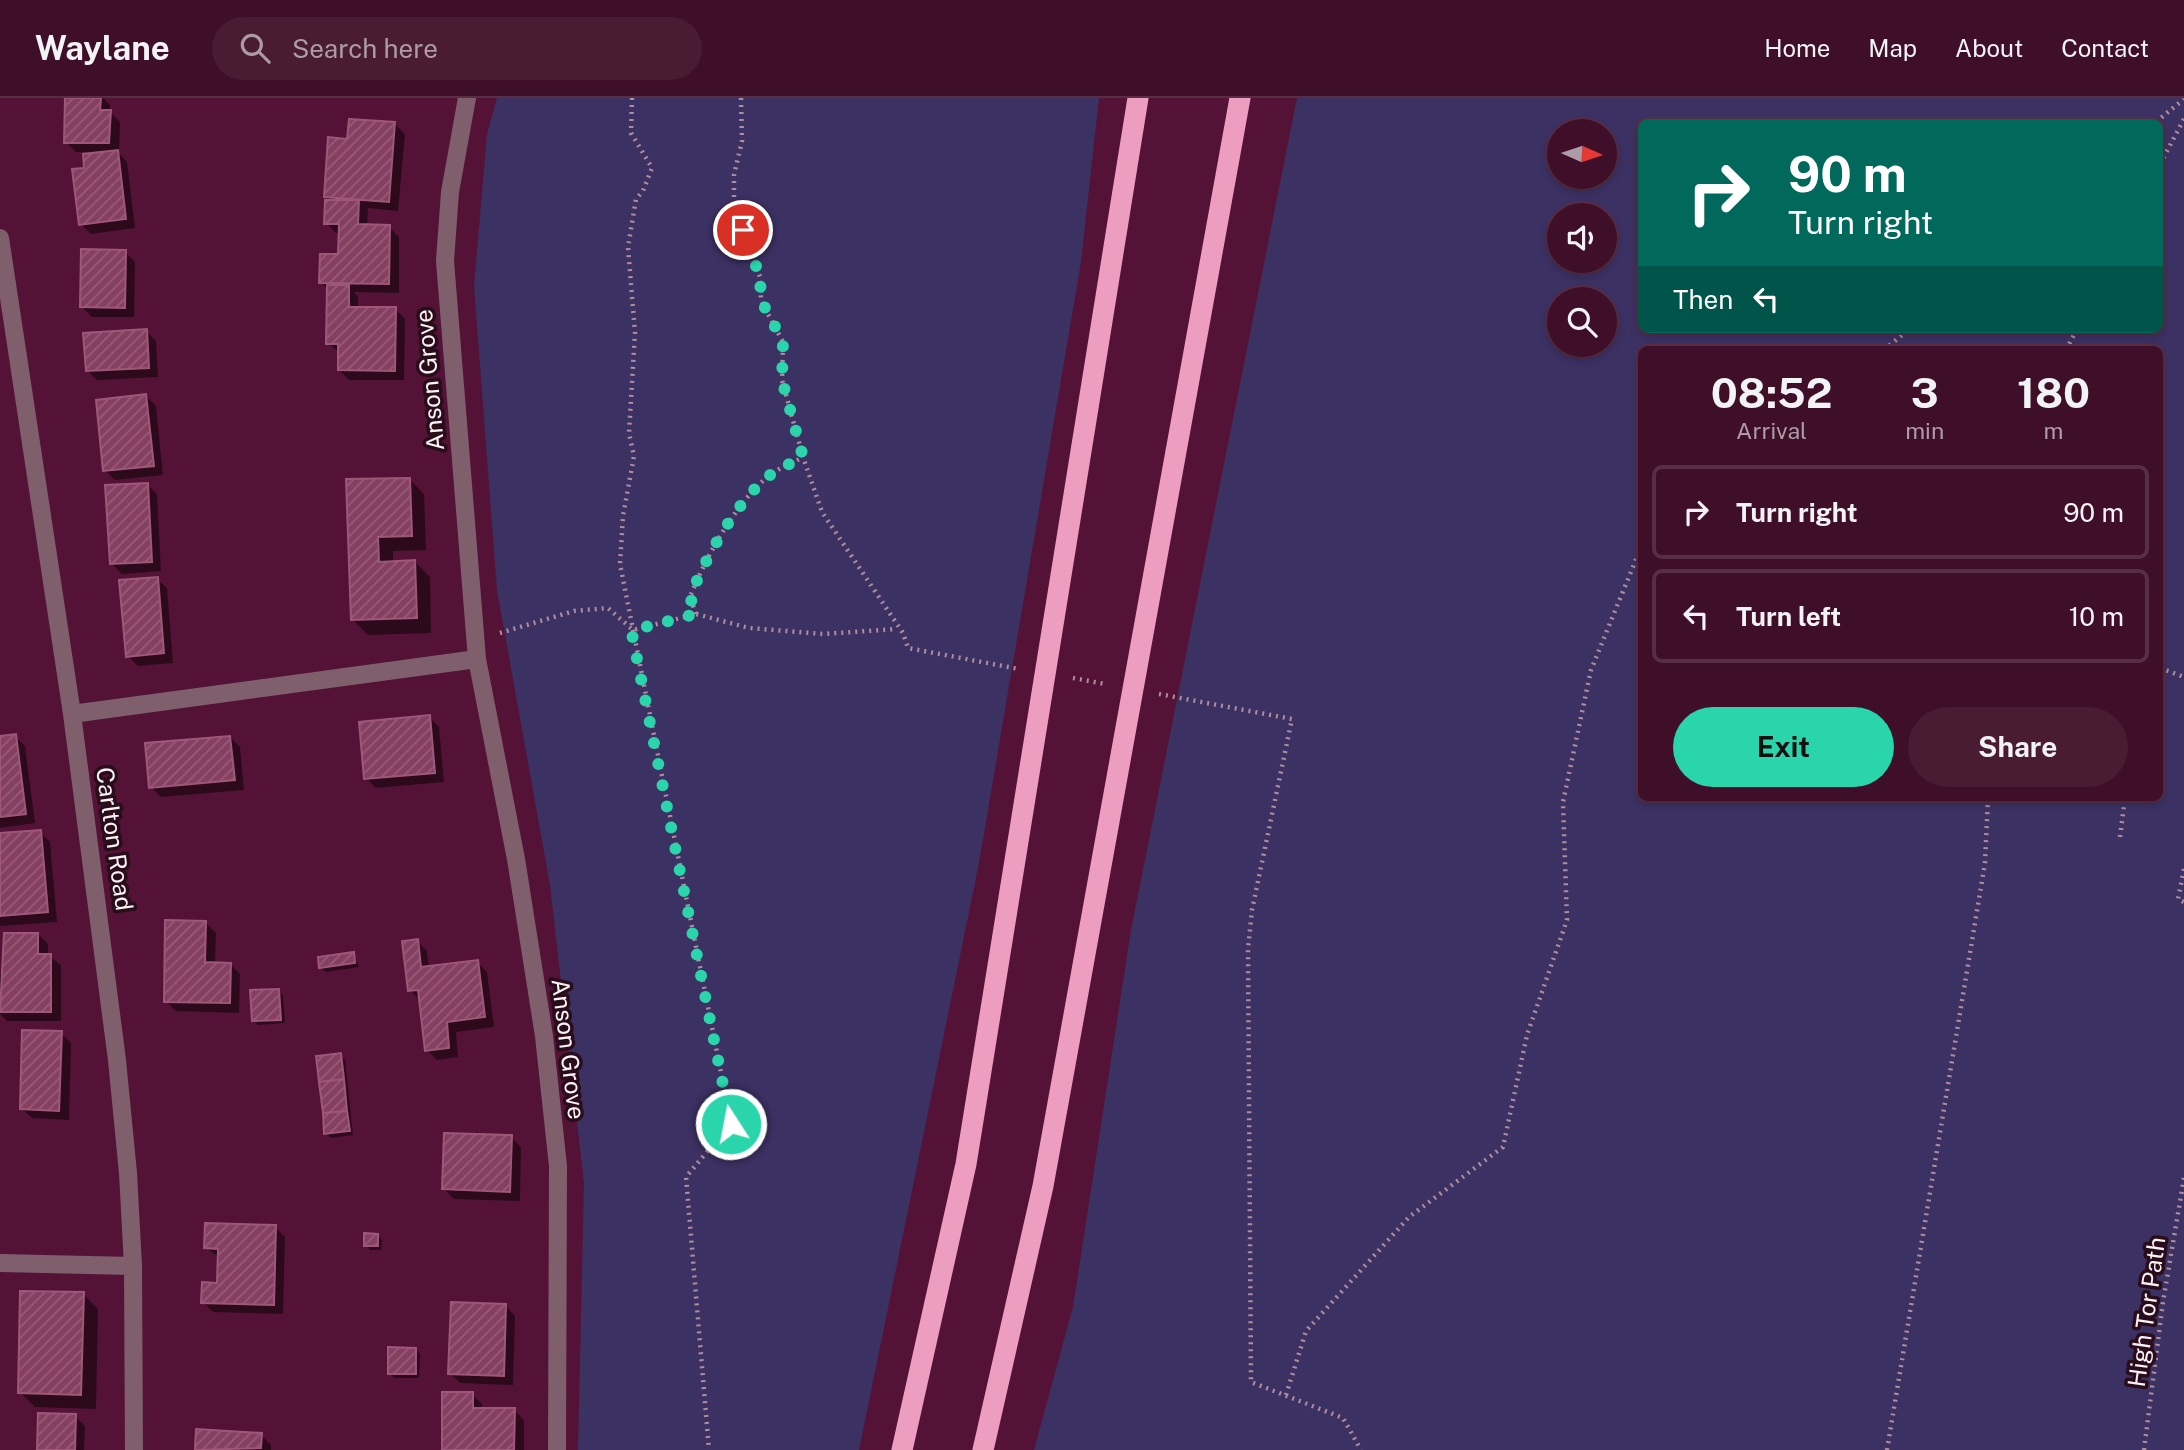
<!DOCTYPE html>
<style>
:root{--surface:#3f0e28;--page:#4a1c34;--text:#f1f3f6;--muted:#ad9ca8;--line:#582e45;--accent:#2bd5ac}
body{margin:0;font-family:"Public Sans",sans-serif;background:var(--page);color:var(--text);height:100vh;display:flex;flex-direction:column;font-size:26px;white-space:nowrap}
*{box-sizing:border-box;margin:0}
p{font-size:23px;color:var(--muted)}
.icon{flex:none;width:38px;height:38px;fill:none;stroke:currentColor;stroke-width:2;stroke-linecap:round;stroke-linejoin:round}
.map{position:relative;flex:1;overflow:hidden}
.panel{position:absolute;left:1638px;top:248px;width:525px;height:455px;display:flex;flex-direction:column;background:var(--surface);border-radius:10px;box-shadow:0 4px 10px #0003,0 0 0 2px var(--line)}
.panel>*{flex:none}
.guide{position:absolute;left:1638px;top:21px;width:525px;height:214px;border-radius:10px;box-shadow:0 4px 10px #0003,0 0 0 2px var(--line);background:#00695c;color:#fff;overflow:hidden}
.needle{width:46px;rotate:93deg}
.fabs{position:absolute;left:1547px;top:21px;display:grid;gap:14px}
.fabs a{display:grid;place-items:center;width:70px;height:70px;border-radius:50%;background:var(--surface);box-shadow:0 4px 10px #0003,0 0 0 2px var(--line);font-size:35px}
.pin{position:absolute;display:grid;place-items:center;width:60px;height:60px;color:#fff;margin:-30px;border:4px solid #fff;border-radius:50%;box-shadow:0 2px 7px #0007}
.me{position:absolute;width:77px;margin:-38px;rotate:349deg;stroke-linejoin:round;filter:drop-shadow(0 0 5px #0008)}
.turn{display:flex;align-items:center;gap:24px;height:147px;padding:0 35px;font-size:32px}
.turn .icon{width:91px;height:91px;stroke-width:2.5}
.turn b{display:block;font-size:49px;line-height:60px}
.then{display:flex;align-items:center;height:66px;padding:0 35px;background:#0003;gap:14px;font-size:26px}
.eta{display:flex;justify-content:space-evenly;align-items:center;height:119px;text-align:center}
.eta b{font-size:42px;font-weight:700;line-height:49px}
.primary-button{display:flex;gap:14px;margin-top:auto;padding:14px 35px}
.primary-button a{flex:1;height:80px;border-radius:42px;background:var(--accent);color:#111;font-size:28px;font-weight:700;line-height:80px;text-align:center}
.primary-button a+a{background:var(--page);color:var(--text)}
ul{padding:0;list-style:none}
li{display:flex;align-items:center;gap:21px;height:94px;margin:0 14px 10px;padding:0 21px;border:4px solid var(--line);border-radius:10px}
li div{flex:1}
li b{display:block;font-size:26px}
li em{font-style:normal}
header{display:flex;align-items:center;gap:42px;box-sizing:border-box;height:98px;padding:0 35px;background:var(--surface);border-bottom:2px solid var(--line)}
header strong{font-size:33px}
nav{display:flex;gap:38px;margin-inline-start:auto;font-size:24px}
.search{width:490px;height:63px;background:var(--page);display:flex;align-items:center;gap:18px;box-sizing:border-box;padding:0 24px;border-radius:38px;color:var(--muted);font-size:26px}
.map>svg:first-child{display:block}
.green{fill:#3c3163;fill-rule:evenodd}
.shadow{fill:#0007}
.building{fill:url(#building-hatch);stroke:#9f5779;stroke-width:2}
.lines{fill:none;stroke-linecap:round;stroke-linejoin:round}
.path{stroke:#af8d9e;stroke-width:4.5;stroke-dasharray:2 5;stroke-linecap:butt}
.minor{stroke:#805f6d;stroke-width:18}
.highway{stroke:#ec9dc0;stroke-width:21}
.route{stroke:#2bd5ac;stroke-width:12;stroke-dasharray:0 21.6}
.labels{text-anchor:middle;stroke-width:7;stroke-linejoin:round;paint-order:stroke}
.street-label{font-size:24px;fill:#fbf2f5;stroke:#290d1b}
</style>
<header>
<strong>Waylane</strong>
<div class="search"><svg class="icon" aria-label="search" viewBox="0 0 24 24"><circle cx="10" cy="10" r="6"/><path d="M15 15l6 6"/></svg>Search here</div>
<nav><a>Home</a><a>Map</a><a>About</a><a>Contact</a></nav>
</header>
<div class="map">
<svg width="2184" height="1352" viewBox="0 0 2184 1352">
<defs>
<pattern id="building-hatch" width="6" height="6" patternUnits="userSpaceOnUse" patternTransform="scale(1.75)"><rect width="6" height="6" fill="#853f61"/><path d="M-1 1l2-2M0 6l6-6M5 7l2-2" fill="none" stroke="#975b78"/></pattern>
</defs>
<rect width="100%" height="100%" fill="#541336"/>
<path class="green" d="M497 0H1099L1081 164 979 765 859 1352H578L584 1085 550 787 497 492 474 188 487 36Z
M1297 0H2184V1352H1034L1073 1209 1131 832ZM1642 24H2160V231H1642ZM1559 33H1605V79H1559ZM1559 117H1605V163H1559ZM1559 201H1605V247H1559ZM1642 252H2160V700H1642Z"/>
<path class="shadow" d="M67 0H103L110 7V14L120 24 119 55 127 64 135 130 91 136 81 126 86 72 94 54H76L66 44Z
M395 26 405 36 398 113 368 110 367 128 389 129 399 139V195L354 194 358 199V211H395L405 221 404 282H349L339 272 340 255 328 245V192L321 184 340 158V135H336L326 125 331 103 325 98 349 42Z
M125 154 135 164 134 219H92L82 209Z
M146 233 156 243 158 279 97 282 87 272Z
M146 298 156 308 163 377 115 382 105 372Z
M409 381 424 396 426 452 393 453V465L415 464 430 479 431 535 368 537 353 522 348 383Z
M147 386 157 396 161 473 122 476 112 466Z
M157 481 167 490 173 565 138 568 128 558Z
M429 619 439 629 444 684 376 690 366 680Z
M15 638 25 648 35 725 0 730V640Z
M230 639 240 649 244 692 161 699 151 689Z
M40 734 50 744 57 824 0 828V737Z
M206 825 216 835 215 866H230L240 876 239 915 176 913 166 903Z
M38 836 48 846V857L61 867V923H7L0 916V876H6Z
M417 843 427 853 429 870 477 864 487 874 494 929 456 934 458 959 437 962 427 952 420 902 410 892Z
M353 856 359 869 326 874 321 870Z
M278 892 283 897 285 925 258 927 253 922Z
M61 935 71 945 69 1022 32 1020 22 1011Z
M340 957 345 961 353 1037 331 1040 326 1035Z
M511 1039 521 1049 520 1103 454 1101 444 1091Z
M275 1129 285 1139 283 1216 213 1214 203 1204 219 1187 220 1160 206 1150Z
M377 1137 382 1142 381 1152H370L366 1147Z
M83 1196 98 1211 96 1311 35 1309 20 1294Z
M506 1208 515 1218 513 1287 460 1285 450 1275Z
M416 1252 420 1256 419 1280H394L389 1275Z
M472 1296 482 1306V1312H514L524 1322V1352H443Z
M75 1318 85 1328 84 1352H39Z
M198 1333 261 1337 271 1347V1352H197Z"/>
<path class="building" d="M65 0H101L100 12H111L109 45H64Z
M349 21 395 24 389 104 324 99 328 39 347 41Z
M118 52 126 121 79 127 72 71 84 70 83 56Z
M325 102H359L358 126 390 127 389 186 319 185 320 156H338L339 126H324Z
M81 151 126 152 125 210 80 209Z
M327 187H349V209H396L395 273 338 272V246H326Z
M147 231 149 270 86 273 83 235Z
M146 296 154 368 103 373 96 302Z
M410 380 412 438 378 439 379 464 415 462 417 520 351 522 346 381Z
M148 385 152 464 110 466 105 387Z
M158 479 164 555 126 559 119 482Z
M430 617 435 675 364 681 359 624Z
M16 636 26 716 0 719V638Z
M230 638 235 682 149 690 145 645Z
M41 732 48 814 0 818V735Z
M165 822 206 823 205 864 231 865 230 905 164 904Z
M4 835H38V856H51V914H0Z
M418 841 421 869 478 862 485 919 447 924 449 950 425 953 418 892 408 893 402 843Z
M354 854 355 865 319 870 318 859Z
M279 891 281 922 252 923 250 892Z
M22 932 62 933 59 1013 20 1011Z
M341 955 344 981 319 984 316 958Z
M344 981 347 1013 323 1015 319 984Z
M347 1013 350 1033 324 1036 323 1015Z
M444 1035 512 1037 510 1094 442 1091Z
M205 1125 276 1127 274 1207 201 1205 202 1184 217 1185 218 1151 204 1150Z
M364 1135 378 1136V1148H364Z
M20 1193 84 1194 81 1297 18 1295Z
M451 1204 506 1206 504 1278 448 1276Z
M388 1249 416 1250V1276H388Z
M442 1294H473V1310H515L514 1352H442Z
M38 1315 76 1316 75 1352H37Z
M196 1331 262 1335 261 1350 195 1352Z"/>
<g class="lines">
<path class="path" d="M632 0 631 35 652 70 643 93 636 101 628 149 635 235 629 335 634 358 623 418 620 466 731 1025 686 1079 709 1352
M741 0 742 43 734 77V108L760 179 761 203 783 244 782 282 803 359 822 414 903 535 908 550 1019 571
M2156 24 2184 1
M2160 66 2184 21
M1884 252 1909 231
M2066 252 2077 231
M696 516 690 499C704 462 738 401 770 377 779 370 793 365 803 359
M500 535 574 513 608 510 633 532 696 516 749 530 823 536 897 531
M2160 570 2184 579
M1073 580 1105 586
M1159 596 1292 621 1252 812 1248 851 1251 1284 1343 1320 1361 1352
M2120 739 2125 700
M2184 771 2178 801 2184 804
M1286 1297 1306 1233 1409 1119 1503 1049 1527 937 1567 822 1563 704 1591 572 1637 459 1642 456
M1887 1352 1985 765 1988 700
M2144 1352 2163 1204 2184 1080"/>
<path class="minor" d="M467 0 450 94 445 163 477 561 516 761 544 938 558 1068 557 1352
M0 140 72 616 117 962 128 1075 133 1168 134 1352
M72 616 477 561
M0 1165 133 1168"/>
<path class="highway" d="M902 1352 966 1066 1138 0
M983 1352 1043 1088 1240 0"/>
</g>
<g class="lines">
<path class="route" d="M731 1026 632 536 633 532 696 516 690 499C705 461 737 402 770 377 779 370 793 365 803 359L782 282 783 244 761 202 760 179 743 132"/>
</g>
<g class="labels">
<g class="street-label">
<text transform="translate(430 282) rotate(-95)" y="8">Anson Grove</text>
<text transform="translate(114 741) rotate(82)" y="8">Carlton Road</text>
<text transform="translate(568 951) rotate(83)" y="8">Anson Grove</text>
<text transform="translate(2147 1214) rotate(-82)" y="8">High Tor Path</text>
</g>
</g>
</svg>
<div class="fabs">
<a><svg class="needle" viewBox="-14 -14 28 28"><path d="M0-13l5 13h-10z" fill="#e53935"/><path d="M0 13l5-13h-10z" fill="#ad9ca8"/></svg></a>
<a><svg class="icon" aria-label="sound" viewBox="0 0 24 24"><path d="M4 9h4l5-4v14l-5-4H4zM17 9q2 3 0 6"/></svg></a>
<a><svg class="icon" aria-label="search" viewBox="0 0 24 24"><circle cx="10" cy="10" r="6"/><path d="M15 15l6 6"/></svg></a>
</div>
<div class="pin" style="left:743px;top:132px;background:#d93025"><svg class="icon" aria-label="arrive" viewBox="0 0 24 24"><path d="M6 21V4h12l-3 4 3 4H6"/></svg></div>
<svg class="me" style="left:731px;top:1026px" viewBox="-20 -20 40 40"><circle r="17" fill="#2bd5ac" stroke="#fff" stroke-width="3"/><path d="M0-11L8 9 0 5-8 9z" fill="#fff"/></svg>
<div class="guide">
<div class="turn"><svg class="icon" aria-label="right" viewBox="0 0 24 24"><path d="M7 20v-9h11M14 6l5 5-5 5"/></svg><div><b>90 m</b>Turn right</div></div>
<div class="then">Then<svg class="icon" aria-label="left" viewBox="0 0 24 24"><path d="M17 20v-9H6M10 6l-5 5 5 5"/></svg></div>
</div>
<section class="panel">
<div class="eta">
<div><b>08:52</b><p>Arrival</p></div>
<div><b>3</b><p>min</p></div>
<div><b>180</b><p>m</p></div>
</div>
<ul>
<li><svg class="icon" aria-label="right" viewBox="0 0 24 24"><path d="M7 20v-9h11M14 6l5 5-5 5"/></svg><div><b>Turn right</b></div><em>90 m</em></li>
<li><svg class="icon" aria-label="left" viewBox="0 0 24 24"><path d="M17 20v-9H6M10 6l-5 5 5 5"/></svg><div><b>Turn left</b></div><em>10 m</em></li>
</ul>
<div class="primary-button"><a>Exit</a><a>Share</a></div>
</section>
</div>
